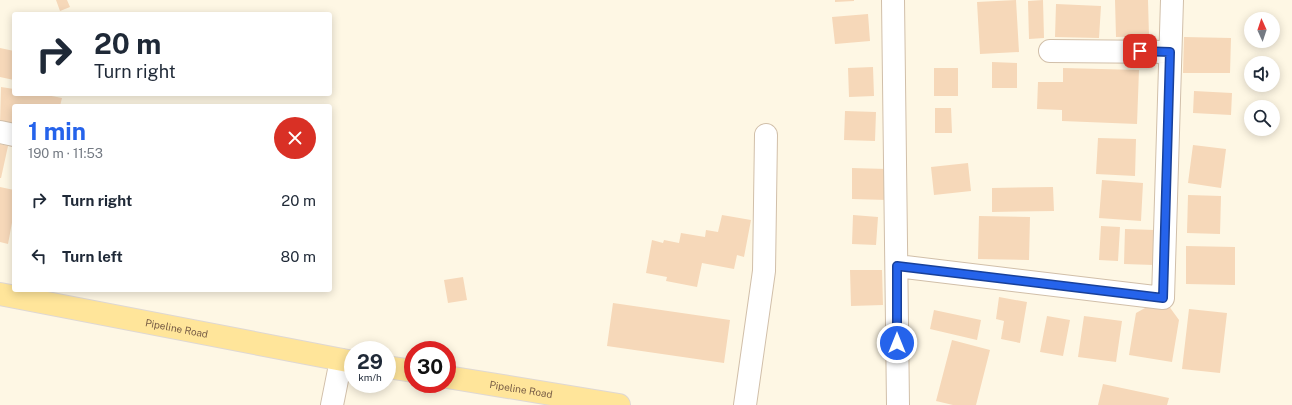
<!DOCTYPE html>
<meta charset="utf-8">
<style>
:root{--surface:#fff;--page:#f6f6f7;--text:#1f2937;--muted:#747a83;--accent:#2563eb}
body{margin:0;font-family:"Public Sans",sans-serif;background:var(--page);color:var(--text);height:100vh;display:flex;flex-direction:column;font-size:15px;white-space:nowrap}
*{box-sizing:border-box;margin:0}
p{font-size:13px;color:var(--muted)}
.icon{flex:none;width:22px;height:22px;fill:none;stroke:currentColor;stroke-width:2;stroke-linecap:round;stroke-linejoin:round}
.map{position:relative;flex:1;overflow:hidden}
.panel{position:absolute;left:12px;top:104px;width:320px;height:188px;display:flex;flex-direction:column;background:var(--surface);border-radius:4px;box-shadow:0 2px 10px #0003}
.panel>*{flex:none}
.banner{position:absolute;left:12px;top:12px;width:320px;height:84px;border-radius:4px;box-shadow:0 2px 10px #0003;background:#fff;color:var(--text);overflow:hidden}
.needle{width:26px;rotate:357deg}
.fabs{position:absolute;left:1244px;top:12px;display:grid;gap:8px}
.fabs a{display:grid;place-items:center;width:36px;height:36px;border-radius:50%;background:var(--surface);box-shadow:0 2px 10px #0003;font-size:20px}
.speed{position:absolute;left:344px;top:341px;display:flex;gap:8px;font-size:20px;font-weight:700;text-align:center}
.speed>*{display:grid;place-content:center;width:52px;height:52px;border-radius:50%;background:var(--surface);box-shadow:0 2px 10px #0003;line-height:1}
.speed small{font-size:10px;font-weight:400}
.speed .limit{border:6px solid #d22;background:#fff;color:#111}
.pin{position:absolute;display:grid;place-items:center;width:34px;height:34px;color:#fff;margin:-17px;border-radius:8px;box-shadow:0 2px 6px #0006}
.me{position:absolute;width:44px;margin:-22px;rotate:0deg;stroke-linejoin:round;filter:drop-shadow(0 0 3px #0008)}
.turn{display:flex;align-items:center;gap:14px;height:84px;padding:0 16px;font-size:18px}
.turn .icon{width:52px;height:52px;stroke-width:2.5}
.turn b{display:block;font-size:28px;line-height:34px}
.round{display:grid;place-items:center;flex:none;width:42px;height:42px;border-radius:21px;background:var(--page)}
.overview{display:flex;align-items:center;justify-content:space-between;height:68px;padding:0 16px}
h1{font-size:24px;font-weight:700;line-height:30px;color:var(--accent)}
ul{padding:0;list-style:none}
li{display:flex;align-items:center;gap:12px;height:56px;padding:0 16px}
li div{flex:1}
li b{display:block;font-size:15px}
li em{font-style:normal}
.map>svg:first-child{display:block}
.building{fill:#f6d8b9}
.lines{fill:none;stroke-linecap:round;stroke-linejoin:round}
.minor-casing{stroke:#d1bfa9;stroke-width:24}
.major-casing{stroke:#dfd8d3;stroke-width:24}
.minor{stroke:#fff;stroke-width:22}
.major{stroke:#ffe59a;stroke-width:22}
.route-casing{stroke:#184099;stroke-width:10}
.route{stroke:#2563eb;stroke-width:7}
.labels{text-anchor:middle;stroke-width:3;stroke-linejoin:round;paint-order:stroke}
.street-label{font-size:10px;fill:#795e47;stroke:#fffaec}
</style>
<div class="map">
<svg width="1292" height="405" viewBox="0 0 1292 405">
<rect width="100%" height="100%" fill="#fef7e4"/>
<path class="building" d="M56 0H67L70 7 60 11Z
M835 0H854V1L835 2Z
M1016 0 1019 52 980 54 977 2Z
M1043 0 1044 38 1029 39 1028 1Z
M1115 0H1148L1149 36 1116 37Z
M1056 4 1101 6 1099 38 1055 37Z
M868 14 870 41 835 44 832 17Z
M1184 37 1231 38 1230 73H1183Z
M0 48 14 51V80L0 77Z
M992 62 1017 63V88H992Z
M873 67 874 96 849 97 848 68Z
M934 68H958V96H934Z
M1063 68 1139 70 1137 124 1062 121V110L1037 109 1038 82H1063Z
M1 87 14 89V94H41L62 98 60 106H14V127L0 124Z
M1194 91 1232 93 1231 115 1193 113Z
M935 108H951L952 133H935Z
M845 111 876 112 875 141 844 140Z
M1098 138 1136 139 1135 176 1096 174Z
M0 144 8 146 1 178H0Z
M1193 145 1226 149 1221 188 1188 183Z
M968 163 971 191 934 195 931 167Z
M852 168 887 169V200L852 199Z
M1102 180 1143 183 1141 221 1099 218Z
M0 187 14 190V212L8 244 0 242Z
M1053 187 1054 211 992 212V188Z
M1188 195 1221 196 1220 234 1187 233Z
M722 215 751 220 744 257 737 255 734 269 702 263 697 287 666 281 667 277 646 273 652 240 663 243 664 240 679 243 681 233 705 237 706 230 718 232Z
M853 215 878 217 876 245 852 244Z
M979 216 1030 217 1029 260 978 259Z
M1101 226 1120 227 1118 261 1099 260Z
M1125 229 1155 230 1154 265 1124 264Z
M1186 246 1235 247V285L1186 284Z
M850 270H882L883 305 851 306Z
M463 277 467 300 448 303 444 280Z
M999 297 1027 302 1020 343 1001 339 1004 321 996 319Z
M1163 298 1179 320 1172 362 1129 355 1136 313Z
M613 303 730 320 724 363 607 346Z
M1189 309 1227 313 1220 373 1182 369Z
M934 310 981 320 977 340 930 329Z
M1047 316 1070 320 1063 356 1040 352Z
M1084 316 1122 321 1116 362 1078 357Z
M952 340 990 350 976 405H953L936 401Z
M1103 384 1169 398 1167 405H1098Z"/>
<g class="lines">
<g class="minor-casing">
<path id="minor" d="M893 0 898 405
M1050 51 1170 52
M0 132 14 135
M897 266 1163 298 1172 0
M332 405 341 360
M745 405 764 271 766 135"/>
</g>
<g class="major-casing">
<g id="major">
<path id="s1" d="M0 294 353 362"/>
<path d="M387 367 413 371"/>
<path id="s2" d="M447 377 619 405"/>
</g>
</g>
<use href="#minor" class="minor"/>
<use href="#major" class="major"/>
</g>
<g class="lines">
<g class="route-casing">
<path id="route" d="M897 343V266L1163 298 1170 52 1140 51"/>
</g>
<use href="#route" class="route"/>
</g>
<g class="labels">
<g class="street-label">
<text dy="4" stroke="none"><textPath href="#s1" startOffset="180">Pipeline Road</textPath></text>
<text dy="4" stroke="none"><textPath href="#s2" startOffset="75">Pipeline Road</textPath></text>
</g>
</g>
</svg>
<div class="fabs">
<a><svg class="needle" viewBox="-14 -14 28 28"><path d="M0-13l5 13h-10z" fill="#e53935"/><path d="M0 13l5-13h-10z" fill="#747a83"/></svg></a>
<a><svg class="icon" aria-label="sound" viewBox="0 0 24 24"><path d="M4 9h4l5-4v14l-5-4H4zM17 9q2 3 0 6"/></svg></a>
<a><svg class="icon" aria-label="search" viewBox="0 0 24 24"><circle cx="10" cy="10" r="6"/><path d="M15 15l6 6"/></svg></a>
</div>
<div class="speed"><div>29<small>km/h</small></div><div class="limit">30</div></div>
<div class="pin" style="left:1140px;top:51px;background:#d93025"><svg class="icon" aria-label="arrive" viewBox="0 0 24 24"><path d="M6 21V4h12l-3 4 3 4H6"/></svg></div>
<svg class="me" style="left:897px;top:343px" viewBox="-20 -20 40 40"><circle r="17" fill="#2563eb" stroke="#fff" stroke-width="3"/><path d="M0-11L8 9 0 5-8 9z" fill="#fff"/></svg>
<div class="banner">
<div class="turn"><svg class="icon" aria-label="right" viewBox="0 0 24 24"><path d="M7 20v-9h11M14 6l5 5-5 5"/></svg><div><b>20 m</b>Turn right</div></div>
</div>
<section class="panel">
<div class="overview"><div><h1>1 min</h1><p>190 m · 11:53</p></div><a class="round" style="background:#d93025;color:#fff"><svg class="icon" aria-label="close" viewBox="0 0 24 24"><path d="M6 6l12 12M18 6L6 18"/></svg></a></div>
<ul>
<li><svg class="icon" aria-label="right" viewBox="0 0 24 24"><path d="M7 20v-9h11M14 6l5 5-5 5"/></svg><div><b>Turn right</b></div><em>20 m</em></li>
<li><svg class="icon" aria-label="left" viewBox="0 0 24 24"><path d="M17 20v-9H6M10 6l-5 5 5 5"/></svg><div><b>Turn left</b></div><em>80 m</em></li>
</ul>
</section>
</div>
